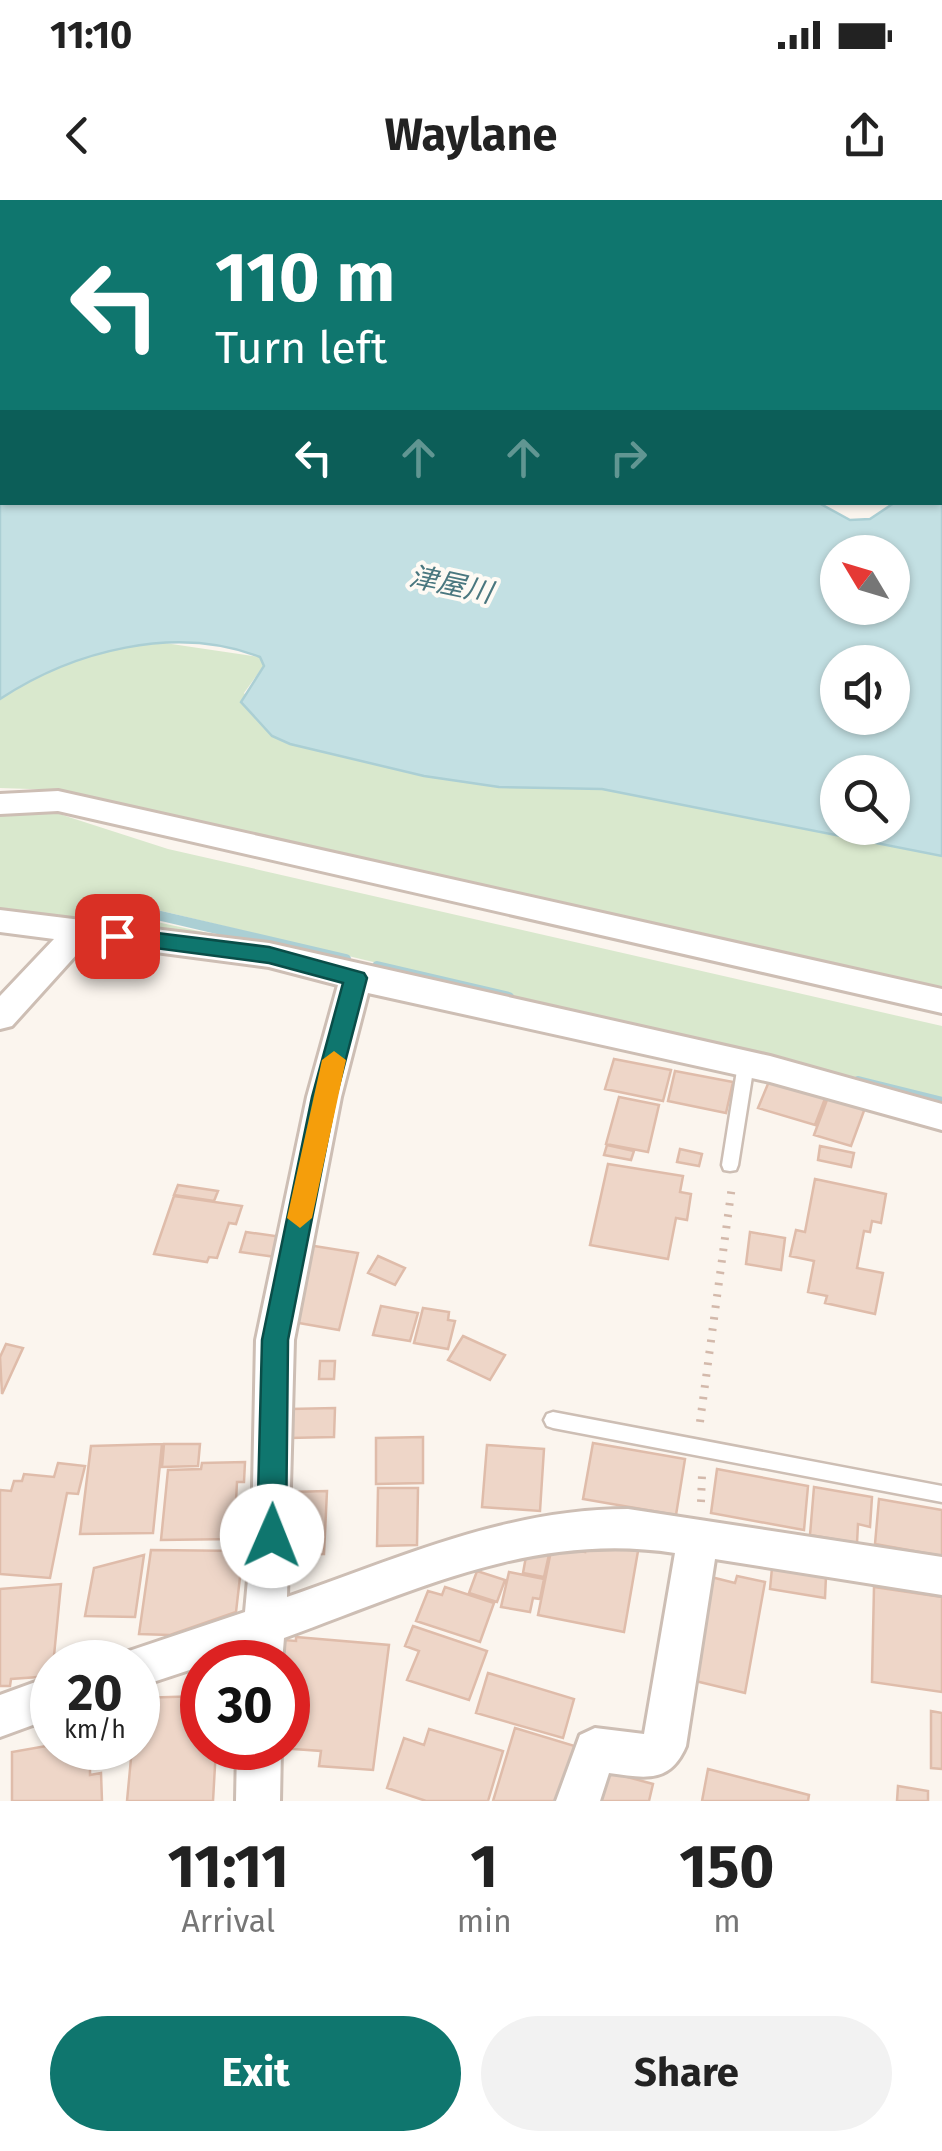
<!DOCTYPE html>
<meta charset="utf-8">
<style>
:root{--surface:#fff;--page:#f2f2f2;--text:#222;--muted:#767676;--accent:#0f766e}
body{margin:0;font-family:"Fira Sans","Noto Sans JP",sans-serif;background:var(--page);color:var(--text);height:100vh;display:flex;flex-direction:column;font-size:38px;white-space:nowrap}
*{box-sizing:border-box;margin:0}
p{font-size:32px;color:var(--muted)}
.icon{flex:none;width:55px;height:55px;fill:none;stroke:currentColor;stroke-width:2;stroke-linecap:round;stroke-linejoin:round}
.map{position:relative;height:1601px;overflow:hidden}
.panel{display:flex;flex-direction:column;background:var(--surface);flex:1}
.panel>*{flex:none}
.hud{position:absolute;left:0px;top:0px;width:942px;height:305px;box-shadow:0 2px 8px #0004;background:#0f766e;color:#fff;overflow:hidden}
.needle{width:65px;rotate:308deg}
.tools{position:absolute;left:820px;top:335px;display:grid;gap:20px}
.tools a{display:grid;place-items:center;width:90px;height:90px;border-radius:50%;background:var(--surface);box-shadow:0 2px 8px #0004;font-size:50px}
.speed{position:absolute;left:30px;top:1440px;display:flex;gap:20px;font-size:50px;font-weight:700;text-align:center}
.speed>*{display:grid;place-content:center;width:130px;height:130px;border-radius:50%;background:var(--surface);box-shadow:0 2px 8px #0004;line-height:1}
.speed small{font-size:25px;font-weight:400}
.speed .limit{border:15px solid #d22;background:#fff;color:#111}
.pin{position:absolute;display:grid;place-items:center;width:85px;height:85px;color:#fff;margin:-42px;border-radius:20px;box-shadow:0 5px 15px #0006}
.me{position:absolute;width:110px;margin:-55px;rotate:1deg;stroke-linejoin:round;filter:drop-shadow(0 0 8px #0008)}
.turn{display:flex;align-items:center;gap:35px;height:210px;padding:0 50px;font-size:45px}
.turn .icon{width:130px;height:130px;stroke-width:2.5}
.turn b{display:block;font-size:70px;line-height:85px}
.lanes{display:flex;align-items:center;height:95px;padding:0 50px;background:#0003;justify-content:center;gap:50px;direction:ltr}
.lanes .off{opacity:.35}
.eta{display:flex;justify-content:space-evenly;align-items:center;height:170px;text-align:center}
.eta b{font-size:60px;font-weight:700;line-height:70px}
.cta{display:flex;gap:20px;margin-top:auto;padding:20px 50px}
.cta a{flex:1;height:115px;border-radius:60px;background:var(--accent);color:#fff;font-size:40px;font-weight:700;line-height:115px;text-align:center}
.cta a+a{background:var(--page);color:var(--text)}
.status{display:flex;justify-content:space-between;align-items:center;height:70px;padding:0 50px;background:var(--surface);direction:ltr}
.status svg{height:28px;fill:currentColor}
header{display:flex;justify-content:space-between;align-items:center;height:130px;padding:0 50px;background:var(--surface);font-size:45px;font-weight:700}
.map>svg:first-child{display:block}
.green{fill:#d9e8cd}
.water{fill:#c3e0e3;stroke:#abcfd4;stroke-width:2.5;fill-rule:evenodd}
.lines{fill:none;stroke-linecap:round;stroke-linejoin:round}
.stream{stroke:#abcfd4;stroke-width:10}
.building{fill:#eed6c8;stroke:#dfbcaa;stroke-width:2.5}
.service-casing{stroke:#cdbeb4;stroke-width:5}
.minor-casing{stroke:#cdbeb4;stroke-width:6}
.path{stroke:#d3b9ab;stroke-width:8;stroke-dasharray:2.5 9;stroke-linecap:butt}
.service{fill:#fff;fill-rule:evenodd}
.minor{fill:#fff;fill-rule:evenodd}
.route{fill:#0f766e;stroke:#0a4d48;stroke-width:2.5}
.slow{fill:#f59e0b}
.labels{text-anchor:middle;stroke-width:8;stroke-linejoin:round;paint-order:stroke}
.water-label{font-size:28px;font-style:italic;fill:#4a777f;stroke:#fefaf4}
</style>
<div class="status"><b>11:10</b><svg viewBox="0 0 49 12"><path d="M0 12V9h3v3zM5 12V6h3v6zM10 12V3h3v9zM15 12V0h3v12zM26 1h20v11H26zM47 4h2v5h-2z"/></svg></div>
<header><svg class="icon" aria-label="back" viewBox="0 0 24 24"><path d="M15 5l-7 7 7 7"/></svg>Waylane<svg class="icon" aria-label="share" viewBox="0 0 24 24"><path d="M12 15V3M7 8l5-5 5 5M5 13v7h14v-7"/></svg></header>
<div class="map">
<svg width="942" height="1601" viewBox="0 0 942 1601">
<rect width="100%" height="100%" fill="#fbf5ee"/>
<path class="green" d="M0 0H942V250L940 2H2V120Z
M158 442 260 457 264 465 244 493 272 536 290 544 424 576 499 587 602 589 942 656V788L60 590 0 588V499C45 469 103 447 158 442Z
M50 611 168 649 942 826V899L116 700 110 712 273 747 0 712V613Z"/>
<path class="water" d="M0 202 2 302H817L850 320 870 319 894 303 940 302 942 294V656L602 589 499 587 424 576 290 544 272 536 241 502 264 466 260 457C175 424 73 451 0 499ZM838 352H892V408H838ZM838 462H892V518H838ZM838 572H892V628H838Z"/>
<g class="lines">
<path class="stream" d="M114 705 346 759
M377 766 509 797
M858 881 942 902"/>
</g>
<path class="building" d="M614 859 671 870 663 901 605 889Z
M675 871 733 882 726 913 668 901Z
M770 879 826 896 815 925 758 908Z
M619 897 659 905 648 952 606 944Z
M828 897 865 908 851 946 814 935Z
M607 945 634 951 631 960 604 955Z
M820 946 854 953 851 967 818 960Z
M680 949 702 954 699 966 677 962Z
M608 964 683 976 680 992 691 994 687 1020 676 1018 668 1059 590 1045Z
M815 979 886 994 881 1023 872 1021 870 1032 864 1031 857 1068 883 1073 875 1114 825 1103 827 1096 808 1092 814 1061 790 1056 796 1030 805 1032Z
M178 985 218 991 214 1001 174 995Z
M174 996 242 1006 236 1024 229 1023 217 1058 209 1057 207 1062 154 1054Z
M246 1032 282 1037 276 1057 240 1052Z
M750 1032 785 1038 781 1070 746 1064Z
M308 1045 358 1053 339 1130 293 1122Z
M378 1056 405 1068 395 1085 368 1073Z
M381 1106 418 1113 410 1141 373 1135Z
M423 1108 449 1112 448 1120 455 1121 448 1149 414 1143Z
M463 1136 505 1155 490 1180 448 1160Z
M6 1144 23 1148 2 1194 0 1157Z
M320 1161H335L334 1179H319Z
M335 1208 334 1237 289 1238 290 1209Z
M423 1237V1283L376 1284V1238Z
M593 1243 685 1259 676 1315 583 1299Z
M162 1244 153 1333 80 1334 91 1246Z
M164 1244H200L198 1266 162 1267Z
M487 1245 544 1249 540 1311 482 1307Z
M245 1262 244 1282H237L234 1339 161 1340 168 1270 201 1269 202 1263Z
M58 1263 85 1266 78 1294 67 1293 50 1378 0 1374V1290L11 1291 14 1281H22L24 1274 54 1277Z
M717 1269 808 1286 804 1330 711 1313Z
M814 1287 872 1297 870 1327 858 1324 857 1343 810 1335Z
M378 1288H418L417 1345 377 1346Z
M327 1291 324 1354 283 1355 287 1292Z
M879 1299 942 1310V1356L875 1344Z
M585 1345 638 1351 624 1432 538 1415 552 1346 585 1352Z
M151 1350 243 1351 236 1412 170 1435 139 1434Z
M550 1350 544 1377 523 1373 527 1351Z
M144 1355 135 1417 85 1416 94 1368Z
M772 1368 826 1376 825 1398 770 1389Z
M477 1371 505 1380 497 1402 469 1393Z
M509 1372 544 1379 540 1399 533 1398 530 1412 501 1407Z
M707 1376 735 1383 737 1376 765 1382 745 1493 687 1479Z
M61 1384 52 1476 11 1479 10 1486H0V1389Z
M445 1387 494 1403 480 1442 416 1421 428 1391 442 1395Z
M874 1387 942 1397V1492L872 1482Z
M413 1426 487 1451 469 1500 407 1480 419 1451 405 1446Z
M296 1437 389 1445 373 1570 319 1566 321 1551 279 1548H288V1462H280L284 1440 296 1441Z
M488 1473 574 1499 563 1538 476 1513Z
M202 1496V1548H216L213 1601H127L132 1548H138V1498Z
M931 1511 942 1513V1569L931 1568Z
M515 1528 578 1547 563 1601H493Z
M429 1529 503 1551 488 1601H426L387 1588 404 1538 424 1545Z
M52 1545 90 1548V1575L101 1573 102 1601H12V1552Z
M598 1569 653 1584 649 1601H591Z
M708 1569 809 1595 808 1601H702Z
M898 1586 928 1591V1601H897Z"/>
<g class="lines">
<g class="service-casing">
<path id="service" d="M0 123H2V130H0Z
M940 252H942V258H940Z
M746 858 751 860 754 864 738 965 736 970 730 971 724 970 722 965 738 864 741 860Z
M553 1212 942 1286V1302L553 1228 547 1226 544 1220 547 1214Z"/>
</g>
<g class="minor-casing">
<path id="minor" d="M58 591 942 789V813L58 611 0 614V594Z
M0 710 269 743 770 856 942 904V930L770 882 368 793 341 897 294 1140 287 1397C400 1358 506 1309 628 1309L942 1357V1395L715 1359 686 1546C670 1584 645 1578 609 1573L600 1601H556L580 1535 595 1528 644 1534 675 1353C535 1331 413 1391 284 1438L282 1462H240L241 1453 138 1487V1462H119L123 1453 245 1412 252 1336 256 1140 307 897 338 785 269 767 87 743 12 826 0 829V796L54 739 0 732Z
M52 1476V1518L0 1537V1495Z
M237 1548H281L280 1601H236Z"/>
</g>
<path class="path" d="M700 1222 732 986
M701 1302 702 1275"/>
<use href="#service" class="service"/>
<use href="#minor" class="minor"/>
</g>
<path class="route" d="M117 728 269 747 364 773 367 778 336 897 288 1140 286 1336 281 1345 272 1349 262 1345 257 1336 262 1140 312 897 343 783 269 763 109 742V731Z"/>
<path class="slow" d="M334 851 346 860 312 1018 300 1028 287 1018 322 860Z"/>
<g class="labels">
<g class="water-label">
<text transform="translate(451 384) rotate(12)" y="10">津屋川</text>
</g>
</g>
</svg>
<div class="tools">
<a><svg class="needle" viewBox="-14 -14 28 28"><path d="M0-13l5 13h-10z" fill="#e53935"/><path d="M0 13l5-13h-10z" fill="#767676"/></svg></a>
<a><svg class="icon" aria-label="sound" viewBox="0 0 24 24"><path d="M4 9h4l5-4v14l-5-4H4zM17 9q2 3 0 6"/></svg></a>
<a><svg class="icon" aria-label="search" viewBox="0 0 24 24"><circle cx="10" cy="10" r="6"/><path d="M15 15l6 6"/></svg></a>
</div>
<div class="speed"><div>20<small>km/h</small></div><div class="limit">30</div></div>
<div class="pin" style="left:117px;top:736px;background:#d93025"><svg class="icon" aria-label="arrive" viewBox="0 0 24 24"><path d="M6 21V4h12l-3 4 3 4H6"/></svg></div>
<svg class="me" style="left:272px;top:1336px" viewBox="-20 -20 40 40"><circle r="19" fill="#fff"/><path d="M0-13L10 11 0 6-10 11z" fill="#0f766e"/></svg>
<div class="hud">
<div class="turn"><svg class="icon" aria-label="left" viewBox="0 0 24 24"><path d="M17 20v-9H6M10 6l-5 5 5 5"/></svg><div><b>110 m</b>Turn left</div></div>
<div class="lanes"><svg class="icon" aria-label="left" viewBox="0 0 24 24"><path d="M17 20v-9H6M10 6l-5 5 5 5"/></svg><svg class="icon off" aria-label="ahead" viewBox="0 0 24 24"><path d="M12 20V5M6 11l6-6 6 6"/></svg><svg class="icon off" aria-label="ahead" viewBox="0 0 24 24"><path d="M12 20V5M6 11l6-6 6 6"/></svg><svg class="icon off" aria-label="right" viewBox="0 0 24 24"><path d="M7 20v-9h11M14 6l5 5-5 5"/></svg></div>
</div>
</div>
<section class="panel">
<div class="eta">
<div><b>11:11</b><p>Arrival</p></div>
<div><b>1</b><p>min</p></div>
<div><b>150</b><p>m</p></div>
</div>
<div class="cta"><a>Exit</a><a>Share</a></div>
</section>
